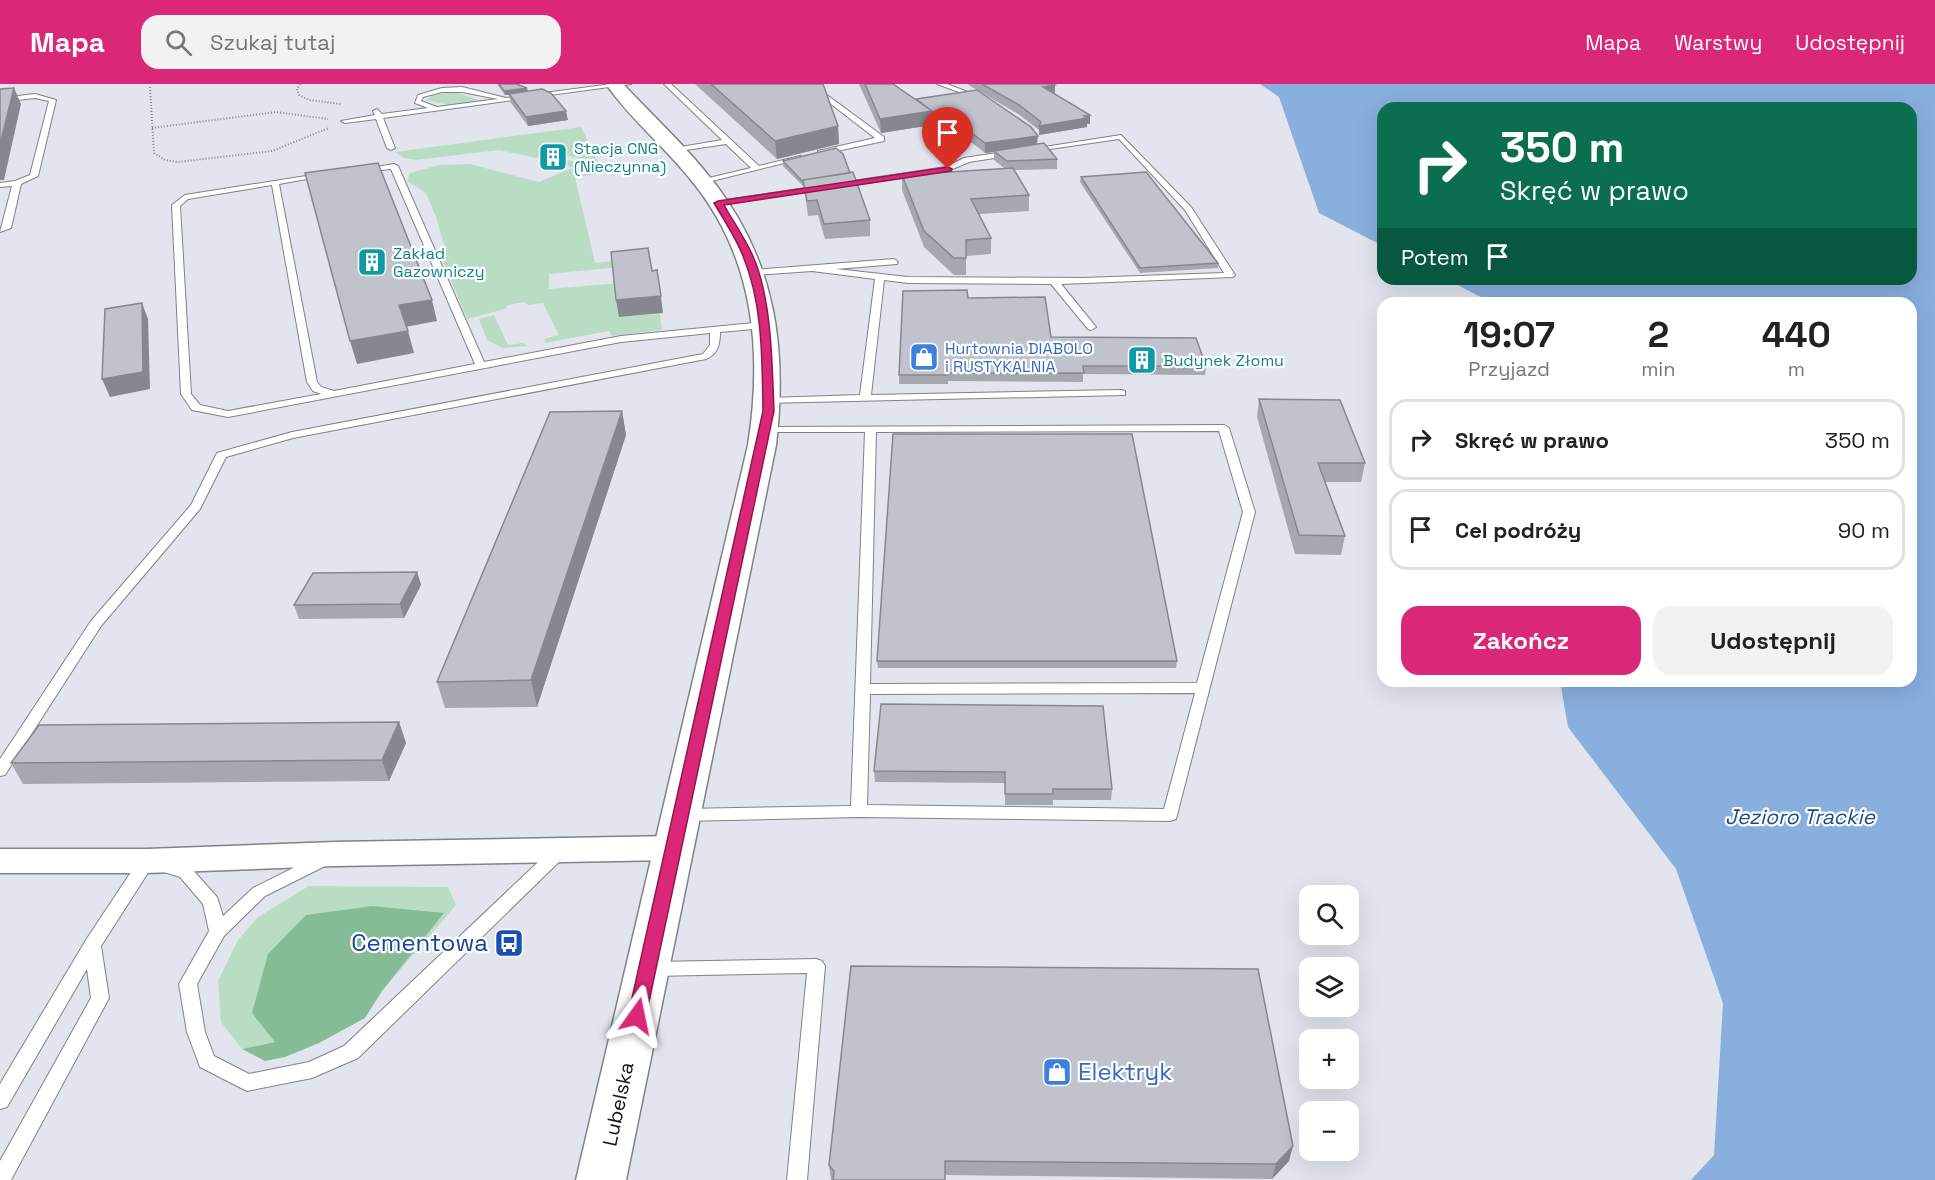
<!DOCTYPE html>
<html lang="pl">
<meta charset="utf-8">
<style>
:root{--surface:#fff;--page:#f2f2f2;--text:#222;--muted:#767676;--line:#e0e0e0;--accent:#db2777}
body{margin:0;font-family:"Space Grotesk",sans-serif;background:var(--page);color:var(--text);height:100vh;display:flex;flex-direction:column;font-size:22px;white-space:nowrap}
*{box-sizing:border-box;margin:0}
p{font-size:20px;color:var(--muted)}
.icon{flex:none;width:33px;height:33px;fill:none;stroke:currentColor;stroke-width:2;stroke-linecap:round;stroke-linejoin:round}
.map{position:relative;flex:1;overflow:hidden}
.details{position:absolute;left:1377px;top:213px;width:540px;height:390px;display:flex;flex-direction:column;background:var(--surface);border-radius:18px;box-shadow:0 6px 24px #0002}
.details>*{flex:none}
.banner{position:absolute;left:1377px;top:18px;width:540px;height:183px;border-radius:18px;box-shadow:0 6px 24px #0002;background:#0b6e4f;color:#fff;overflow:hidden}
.tools{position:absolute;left:1299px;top:801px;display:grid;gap:12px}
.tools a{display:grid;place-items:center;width:60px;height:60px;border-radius:12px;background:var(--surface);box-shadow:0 6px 24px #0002;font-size:30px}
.pin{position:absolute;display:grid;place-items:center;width:51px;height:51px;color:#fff;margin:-62px -26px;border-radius:50% 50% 50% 0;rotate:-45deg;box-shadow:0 0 6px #0007}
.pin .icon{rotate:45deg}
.me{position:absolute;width:66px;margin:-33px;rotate:12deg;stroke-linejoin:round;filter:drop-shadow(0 0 4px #0008)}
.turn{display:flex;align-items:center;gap:21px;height:126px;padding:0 24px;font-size:27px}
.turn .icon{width:78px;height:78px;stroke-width:2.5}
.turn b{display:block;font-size:42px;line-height:51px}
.then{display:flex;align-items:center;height:57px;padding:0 24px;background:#0003;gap:12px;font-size:22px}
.eta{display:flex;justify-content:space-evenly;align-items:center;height:102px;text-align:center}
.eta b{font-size:36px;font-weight:600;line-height:42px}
.primary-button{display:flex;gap:12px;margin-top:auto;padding:12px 24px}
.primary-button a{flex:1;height:69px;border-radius:18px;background:var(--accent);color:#fff;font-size:24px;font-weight:600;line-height:69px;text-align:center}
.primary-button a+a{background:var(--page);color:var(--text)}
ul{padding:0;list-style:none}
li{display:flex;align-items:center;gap:18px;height:81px;margin:0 12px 9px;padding:0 12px;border:3px solid var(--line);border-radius:18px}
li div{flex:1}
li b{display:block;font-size:22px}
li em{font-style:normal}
header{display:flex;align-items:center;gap:36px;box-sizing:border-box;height:84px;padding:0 30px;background:var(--accent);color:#fff}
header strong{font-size:28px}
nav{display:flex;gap:33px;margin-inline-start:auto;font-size:21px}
.search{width:420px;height:54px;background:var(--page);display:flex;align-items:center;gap:15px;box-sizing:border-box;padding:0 21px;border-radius:18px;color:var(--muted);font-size:22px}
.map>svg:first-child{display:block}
.green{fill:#b9ddc3}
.forest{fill:#85bc96}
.water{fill:#89afde}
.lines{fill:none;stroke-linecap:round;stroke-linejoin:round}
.lane-casing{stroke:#7f828a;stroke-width:2}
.street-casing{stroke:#7f828a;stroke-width:3}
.secondary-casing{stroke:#7f828a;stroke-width:3}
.path{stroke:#86898f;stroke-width:2;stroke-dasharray:1 2;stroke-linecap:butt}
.lane{fill:#fff;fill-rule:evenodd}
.street{fill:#fff;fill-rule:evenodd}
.secondary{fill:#fff;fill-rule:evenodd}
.wall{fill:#a5a8af}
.shaded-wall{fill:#86888f}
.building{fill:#c0c3cc;stroke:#86888f;stroke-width:1.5}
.route{fill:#db2777;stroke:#8e194d;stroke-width:1.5}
.labels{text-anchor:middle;stroke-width:4.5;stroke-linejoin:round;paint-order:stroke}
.far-culture-label{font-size:16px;fill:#0d838f;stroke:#fff;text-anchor:start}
.far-shop-label{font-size:16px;fill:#366cbe;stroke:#fff;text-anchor:start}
.street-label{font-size:20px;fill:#121316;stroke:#fff}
.water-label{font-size:21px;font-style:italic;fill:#1c4e88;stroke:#fff}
.near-transit-label{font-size:24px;fill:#164399;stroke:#fff;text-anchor:end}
.near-shop-label{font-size:24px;fill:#366cbe;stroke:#fff;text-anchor:start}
</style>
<header>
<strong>Mapa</strong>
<div class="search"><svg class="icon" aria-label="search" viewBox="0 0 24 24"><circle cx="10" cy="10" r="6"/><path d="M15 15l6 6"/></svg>Szukaj tutaj</div>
<nav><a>Mapa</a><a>Warstwy</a><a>Udostępnij</a></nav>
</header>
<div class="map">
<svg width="1935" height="1096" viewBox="0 0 1935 1096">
<rect width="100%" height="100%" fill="#e2e5ee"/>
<path class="green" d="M454 8 482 17 449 21 426 16 433 11Z
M581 43 598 78 601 90 575 93 595 179 649 173 651 180 549 190V205L620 199 619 233 660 230 662 246 612 252 609 247 545 259 544 255 559 251 543 219 528 221 524 218 508 221 505 225 467 235 438 166 445 164 436 133 426 109 407 97 410 89 439 81 470 80 539 98 572 84 558 79 567 76 586 80 591 77 551 68 536 74 499 66 416 76 404 74 395 68Z
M494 231 508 261 523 259 528 262 503 264 487 256 479 235Z
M309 802 448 803 456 821 382 907 443 830 275 958 242 965 221 938 218 897 238 856 258 833Z"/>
<path class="forest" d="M372 822 444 829 382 907 365 934 319 959 285 973 265 977 242 965 275 958 252 929 268 870 306 831Z"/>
<path class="water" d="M1260 0H1935V1096H1691L1714 1071 1723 919 1676 785 1568 643 1560 597H1911V219H1492L1446 195H1911V24H1383V162L1319 129 1279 13Z"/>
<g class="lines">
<g class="lane-casing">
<path id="lane" d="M612 0H631L383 34 395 64 391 66 387 64 376 35 345 39 341 37 375 31 373 27 377 25 382 30 428 24 415 19 418 11 442 4 462 3 506 14ZM442 8H462L498 15 437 23 421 17 423 13Z
M664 0H671L759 82 800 72 804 74 700 100V96L751 84 726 60 672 68 671 66 675 64 722 56Z
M805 0H812L884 53V57L818 71V67L875 54Z
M937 0H947L986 15 981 16Z
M35 10 56 16 38 92 21 100 11 144 0 148 12 102 0 103V99L15 97 30 91 49 17 35 14 0 18V14Z
M1121 51 1191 123 1235 191 1233 193 1061 200 1096 243 1091 246 1088 245 1051 200 908 199 884 196 871 311 1121 306 1125 307V311L764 319V315L768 314 860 311 875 195 812 187 754 191 751 190V186L894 175 898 178 897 180 836 185 908 193 1083 194 1224 189 1185 126 1119 55 1029 68 1025 66Z
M1010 67H1013V71L969 78 948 87 718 121 714 119 718 117 946 83 964 74Z
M394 80 398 82 484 278 621 252 765 238 770 241 765 244 720 248C720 260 718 270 706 275L293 354 226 373 200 425 101 542 5 691 0 692V675L91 537 191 421 217 369 292 348 703 270 710 261V249L621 258 228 333 192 326 181 310 172 121 185 111 325 89 329 91 279 100 317 298 321 303 334 307 475 280 391 85 362 88 358 86ZM272 101 307 298 313 307 321 310 228 327 200 321 191 310 180 122 188 115Z
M1224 341 1229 344 1255 428 1176 735 1170 737 859 733 683 737 677 735 675 731 677 727 683 725 851 722 865 348H765L761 347V343ZM1219 347 1243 428 1197 599 870 600 876 348ZM1195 609 1164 725 867 721 870 610Z
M560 761 566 763 568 767 566 771 358 974 312 994 247 1007 200 983 187 948 179 900 209 847 203 820 180 793 151 784 101 862 109 914 11 1096H0V1077L91 914 87 885 7 1023 0 1025V1000L86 856 141 773 147 771 192 785 217 813 223 832 253 804 319 771 325 769 331 771 333 775 331 779 265 812 224 852 197 900 205 948 214 972 249 990 309 978 344 962 554 763Z
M816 875 822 877 825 882 807 1096H787L807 889 652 892 646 890 643 885 646 880 652 878Z"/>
</g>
<g class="street-casing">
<path id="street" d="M673 752 684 756 689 764 684 772 673 776 335 782 147 789H0V765H147L335 758Z"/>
</g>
<g class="secondary-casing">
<path id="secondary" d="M606 0H623C654 33 689 65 716 101 776 180 787 265 776 361L626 1096H576L748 361C763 267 754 172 691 96 665 63 630 35 606 0Z"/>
</g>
<path class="path" d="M300 0 297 5 299 11 309 16 341 20
M150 3 154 69 165 76 178 78 272 67 329 44
M152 44 276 28 328 35"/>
<use href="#lane" class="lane"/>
<use href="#street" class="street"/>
<use href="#secondary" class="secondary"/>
</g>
<path class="wall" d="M497 0H516L527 4 528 7 568 36 528 42 511 19 509 11H505Z
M695 0H823L838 42 839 60 777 75Z
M859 0H893L916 15 1037 60 1057 75V85L1014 86 1029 111V127L979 130 991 154V170L966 172V191H954L924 163 902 106V91L1004 84 994 76V68L985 69 957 47 946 49 932 39V41L881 49Z
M967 0H1053L1055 10 1090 40H1087V43L1039 51V46L1018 30Z
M783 77 850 89 870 136V152L825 155 818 131 808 132 804 102H803L783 82Z
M1081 93 1218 179V184L1140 189 1080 98Z
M968 214 1051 253 1206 282 1205 291 1083 290V298L948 297V300H899V291Z
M1259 315 1365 379 1361 398H1325L1345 452 1341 471 1295 470 1257 333Z
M622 327 626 351 537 623 445 624 437 598Z
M417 488 421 501 404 534 299 535 294 521Z
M877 577H1177L1176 584H878Z
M881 620 1112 705 1111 716H1053V721H1005V699L875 698 874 687Z
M399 638 406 659 389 697 23 700 11 679Z
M851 882 1289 1077 1272 1095 945 1091V1096H831L829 1081Z"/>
<path class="shaded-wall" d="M1055 1V10L1043 3Z
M14 4 21 20 4 96H0V60Z
M527 4 528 9 505 11 504 7Z
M566 27 568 36 528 42 526 33Z
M932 27V41L881 49 880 35Z
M1090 31V40H1087V43L1039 51V42Z
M957 38V47L946 49V39Z
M838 42 839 60 777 75 775 57Z
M1038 52 1037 61 994 67V68L985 69V59Z
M661 212 663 229 619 233 616 216Z
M432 216 437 237 405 243 399 221Z
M142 219 148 235 150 305 110 313 102 295Z
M408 247 414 269 357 280 350 257Z
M622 327 626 351 537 623 531 596Z
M417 488 421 501 404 534 400 520Z
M399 638 406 659 389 697 382 676Z
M1293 1062 1289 1077 1272 1095 1276 1080Z"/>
<path class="building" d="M499 0H516L527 4 504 7Z
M711 0H823L838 42 775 57Z
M865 0H893L932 27 880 35Z
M982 0H1053L1055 1 1043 3 1090 31 1084 32 1088 34 1039 42 1041 38 1019 21Z
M14 4 0 60V5Z
M542 5 551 9 566 27 526 33 509 10Z
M977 6 1031 43 1038 52 985 59 957 38 946 39 932 30V27L916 15Z
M1044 59 1057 75 1007 77 994 67Z
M836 64 843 70 850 89 803 96 802 97 783 77Z
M378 79 432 216 399 221 408 247 350 257 305 89Z
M1013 84 1029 111 971 115 991 154 966 156V174H954L924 147 902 91Z
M853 88 870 136 824 140 817 116 807 117 803 96Z
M1146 88 1218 179 1140 184 1081 93Z
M648 164 652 187 657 186 661 212 616 216 611 168Z
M967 206 968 214 1045 213 1051 253 1196 254 1206 282H1083L1084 289H948V291H899L903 207Z
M142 219 143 288 102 295 105 225Z
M1259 315 1340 316 1365 379H1318L1345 452 1299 451Z
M622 327 531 596 437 598 550 328Z
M893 350H1132L1177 577H877Z
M417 488 400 520 294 521 313 489Z
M881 620 1103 622 1112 705H1053V710H1005V688L874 687Z
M399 638 382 676 11 679 39 641Z
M851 882 1258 885 1293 1062 1276 1080 945 1077V1096H833L834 1087 829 1081Z"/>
<path class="route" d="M948 83 952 85 951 87 724 121C733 137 744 153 752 170 772 213 772 280 774 327L646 932 643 938 637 940 630 938 628 932 763 327C762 276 763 220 743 172 736 154 724 136 714 119L718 117Z"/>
<defs>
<g id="building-square" transform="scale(1.5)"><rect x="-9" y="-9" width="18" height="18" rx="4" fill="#0f9aa8" stroke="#fff"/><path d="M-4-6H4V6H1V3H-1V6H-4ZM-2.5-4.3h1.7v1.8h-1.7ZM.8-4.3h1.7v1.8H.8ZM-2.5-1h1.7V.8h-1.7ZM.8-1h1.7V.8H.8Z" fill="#fff"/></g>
<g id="shop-square" transform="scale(1.5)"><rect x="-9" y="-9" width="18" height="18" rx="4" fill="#3f7fe0" stroke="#fff"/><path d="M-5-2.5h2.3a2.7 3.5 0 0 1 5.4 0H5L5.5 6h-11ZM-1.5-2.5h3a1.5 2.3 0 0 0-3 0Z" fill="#fff"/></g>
<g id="bus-square" transform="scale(1.5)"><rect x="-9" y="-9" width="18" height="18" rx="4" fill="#1a4fb4" stroke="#fff"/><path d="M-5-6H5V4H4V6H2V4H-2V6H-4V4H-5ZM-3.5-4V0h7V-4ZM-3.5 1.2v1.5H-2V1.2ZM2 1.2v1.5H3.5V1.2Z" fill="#fff"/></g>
</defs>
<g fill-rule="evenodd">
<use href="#building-square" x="553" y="73"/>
<use href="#building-square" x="372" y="178"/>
<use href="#shop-square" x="924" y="273"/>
<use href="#building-square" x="1142" y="276"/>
<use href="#bus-square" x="509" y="859"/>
<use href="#shop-square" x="1057" y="988"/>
</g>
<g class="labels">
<g class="far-culture-label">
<text x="574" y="70">Stacja CNG<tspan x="574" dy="18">(Nieczynna)</tspan></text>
<text x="393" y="175">Zakład<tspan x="393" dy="18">Gazowniczy</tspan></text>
<text x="1163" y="282">Budynek Złomu</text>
</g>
<g class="far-shop-label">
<text x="945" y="270">Hurtownia DIABOLO<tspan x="945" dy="18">i RUSTYKALNIA</tspan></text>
</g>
<g class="street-label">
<text transform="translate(618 1020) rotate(-78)" y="7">Lubelska</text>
</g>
<g class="water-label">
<text x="1800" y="740">Jezioro Trackie</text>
</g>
<g class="near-transit-label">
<text x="488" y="867">Cementowa</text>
</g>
<g class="near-shop-label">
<text x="1078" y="996">Elektryk</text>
</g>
</g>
</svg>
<div class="tools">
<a><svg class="icon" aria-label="search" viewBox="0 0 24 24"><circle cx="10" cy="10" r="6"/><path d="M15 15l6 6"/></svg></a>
<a><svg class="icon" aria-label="layers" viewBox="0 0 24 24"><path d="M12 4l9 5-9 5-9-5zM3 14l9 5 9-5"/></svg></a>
<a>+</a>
<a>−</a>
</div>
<div class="pin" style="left:948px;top:85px;background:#d93025"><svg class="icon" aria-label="arrive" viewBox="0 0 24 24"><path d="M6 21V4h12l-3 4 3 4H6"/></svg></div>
<svg class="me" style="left:637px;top:932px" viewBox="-20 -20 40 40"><path d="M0-17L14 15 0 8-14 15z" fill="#db2777" stroke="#fff" stroke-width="4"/></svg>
<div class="banner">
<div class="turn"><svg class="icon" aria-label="right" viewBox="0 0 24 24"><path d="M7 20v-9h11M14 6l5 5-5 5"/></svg><div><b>350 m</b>Skręć w prawo</div></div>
<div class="then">Potem<svg class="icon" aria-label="arrive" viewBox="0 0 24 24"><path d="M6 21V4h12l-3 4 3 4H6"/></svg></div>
</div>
<section class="details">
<div class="eta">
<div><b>19:07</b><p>Przyjazd</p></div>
<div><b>2</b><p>min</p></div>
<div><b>440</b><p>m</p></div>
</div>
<ul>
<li><svg class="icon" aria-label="right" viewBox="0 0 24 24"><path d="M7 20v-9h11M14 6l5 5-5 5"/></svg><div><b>Skręć w prawo</b></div><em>350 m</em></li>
<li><svg class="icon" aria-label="arrive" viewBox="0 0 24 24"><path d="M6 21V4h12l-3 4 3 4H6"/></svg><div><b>Cel podróży</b></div><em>90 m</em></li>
</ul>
<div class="primary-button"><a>Zakończ</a><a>Udostępnij</a></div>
</section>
</div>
